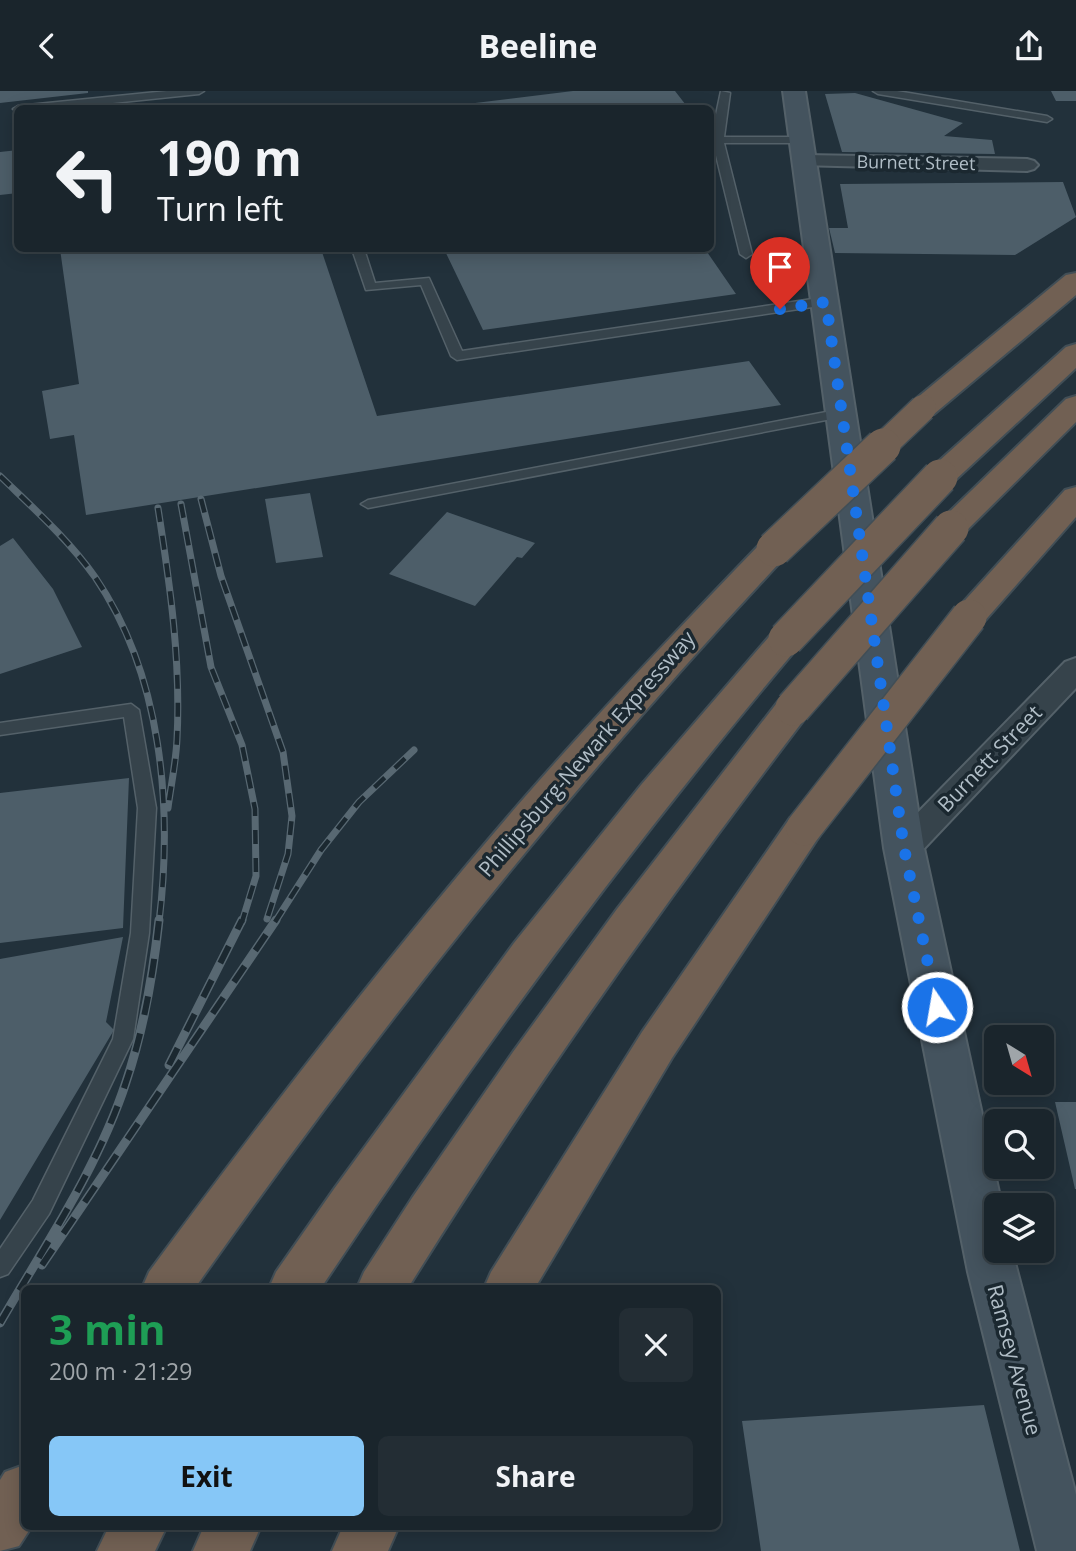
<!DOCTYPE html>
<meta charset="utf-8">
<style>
:root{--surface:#1a252c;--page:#232d34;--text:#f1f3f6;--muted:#9fa5a9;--line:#384248;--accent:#86c7f7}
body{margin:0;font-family:"Open Sans",sans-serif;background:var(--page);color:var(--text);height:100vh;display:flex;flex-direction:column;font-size:26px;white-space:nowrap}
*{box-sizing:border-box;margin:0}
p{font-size:23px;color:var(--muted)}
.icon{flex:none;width:38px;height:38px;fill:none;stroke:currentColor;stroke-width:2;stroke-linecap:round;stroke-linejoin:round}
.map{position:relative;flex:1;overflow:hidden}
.drawer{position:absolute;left:21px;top:1194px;width:700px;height:245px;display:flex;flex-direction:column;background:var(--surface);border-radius:10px;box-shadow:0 4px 18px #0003,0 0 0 2px var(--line)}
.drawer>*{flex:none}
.guide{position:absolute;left:14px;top:14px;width:700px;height:147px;border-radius:10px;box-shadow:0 4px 18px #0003,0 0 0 2px var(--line);background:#1a252c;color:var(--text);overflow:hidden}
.needle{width:46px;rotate:143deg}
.buttons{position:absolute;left:984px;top:934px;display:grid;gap:14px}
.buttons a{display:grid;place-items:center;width:70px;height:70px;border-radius:10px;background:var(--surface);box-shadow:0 4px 18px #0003,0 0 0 2px var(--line);font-size:35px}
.pin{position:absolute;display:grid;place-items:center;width:60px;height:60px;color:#fff;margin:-72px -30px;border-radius:50% 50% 50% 0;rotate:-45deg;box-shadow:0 0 7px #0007}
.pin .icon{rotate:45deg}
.me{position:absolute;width:77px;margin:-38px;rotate:348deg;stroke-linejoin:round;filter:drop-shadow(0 0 5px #0008)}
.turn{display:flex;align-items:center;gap:24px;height:147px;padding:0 28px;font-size:32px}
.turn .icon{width:91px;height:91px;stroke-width:2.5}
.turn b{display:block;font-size:49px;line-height:60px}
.round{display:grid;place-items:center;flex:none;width:74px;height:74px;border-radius:10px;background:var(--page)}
.summary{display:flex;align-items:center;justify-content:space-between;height:119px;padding:0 28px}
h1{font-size:42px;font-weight:700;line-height:52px;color:#1e9e55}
.primary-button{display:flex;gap:14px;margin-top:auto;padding:14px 28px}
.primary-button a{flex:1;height:80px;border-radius:10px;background:var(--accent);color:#111;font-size:28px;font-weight:700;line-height:80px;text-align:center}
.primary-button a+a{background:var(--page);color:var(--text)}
header{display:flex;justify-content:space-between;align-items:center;height:91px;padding:0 28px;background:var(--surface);font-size:32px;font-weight:700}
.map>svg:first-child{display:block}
.building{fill:#4d5e69}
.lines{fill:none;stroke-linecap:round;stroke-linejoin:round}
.lane-casing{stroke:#546169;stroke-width:3}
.street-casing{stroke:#546169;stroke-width:4}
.secondary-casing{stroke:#546169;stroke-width:4}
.highway-casing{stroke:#414e56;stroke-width:4}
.lane{fill:#36434b;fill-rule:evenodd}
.street{fill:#36434b;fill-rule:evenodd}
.secondary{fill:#44535e;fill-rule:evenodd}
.highway{fill:#716053;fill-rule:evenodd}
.rail-far1-casing{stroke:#586872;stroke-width:7}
.rail-casing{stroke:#586872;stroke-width:9}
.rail-far1{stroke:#1b2830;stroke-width:4.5;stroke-dasharray:14;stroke-linecap:butt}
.rail{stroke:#1b2830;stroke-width:6;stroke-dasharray:19;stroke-linecap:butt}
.highway-bridge-far1-casing{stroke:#414e56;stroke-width:29;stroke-linecap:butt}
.highway-bridge-casing{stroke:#414e56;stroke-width:38;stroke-linecap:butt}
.highway-bridge-far1{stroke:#716053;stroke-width:26}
.highway-bridge{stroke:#716053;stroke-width:35}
.route{stroke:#1a73e8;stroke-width:12;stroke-dasharray:0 21.6}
.labels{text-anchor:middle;stroke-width:7;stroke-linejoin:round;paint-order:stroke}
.far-street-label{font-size:18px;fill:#b1bec7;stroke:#1b2830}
.street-label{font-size:21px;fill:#b1bec7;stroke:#1b2830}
</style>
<header><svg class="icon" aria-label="back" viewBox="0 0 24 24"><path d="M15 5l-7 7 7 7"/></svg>Beeline<svg class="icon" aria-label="share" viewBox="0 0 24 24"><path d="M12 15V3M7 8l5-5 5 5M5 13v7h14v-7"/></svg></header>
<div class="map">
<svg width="1076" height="1460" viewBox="0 0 1076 1460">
<rect width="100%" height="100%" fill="#22313b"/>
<path class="building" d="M0 0H88V2L0 12Z
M573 0H675L689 18H426Z
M1051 0H1076V10H1056Z
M855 2 963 32 944 45 992 49 995 63 842 61 825 3Z
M18 59V102L0 104V61Z
M1063 91 1076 126 1015 164 835 162 829 137H848L840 93Z
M60 158H321L377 325 749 270 781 314 86 424 74 344 50 348 42 300 79 293Z
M444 158H705L736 203 483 239Z
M310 402 323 466 276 472 265 408Z
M447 421 535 452 522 467 517 466 475 515 389 483Z
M13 447 53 498 82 556 0 583V455Z
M129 687 123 837 0 852V702Z
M123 846 106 931 114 939 0 1129V868Z
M1055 1011H1076V1098H1075Z
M984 1314 1020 1460H761L742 1330Z"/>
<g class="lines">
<g class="lane-casing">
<path id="lane" d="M167 0H204L199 3 55 18H18V21L13 18 18 15Z
M721 0 730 2 724 46H803L808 49 803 52H724L752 163 746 167 740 163 713 52H710Z
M873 0H897L1047 25 1052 28 1047 31 878 3Z
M352 158H364L375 192 429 187 462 260 826 206 832 210 826 214 457 269 451 265 421 194 366 199Z
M842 318 849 322 847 325 368 417 361 413 368 409Z
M131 613 139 619 156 717 149 842 133 948 49 1123 8 1183 0 1186V1158L33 1109 113 948 131 842 138 717 124 626 0 644V632Z"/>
</g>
<g class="street-casing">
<path id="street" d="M806 64 1027 68 1034 70 1038 74 1034 78 1027 80 799 74 795 70 799 66Z
M1076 567V597L916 766 904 770 892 766 887 757 892 748 1065 571Z"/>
</g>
<g class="secondary-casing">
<path id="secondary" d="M783 0H805L924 757 1002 1115H996V1160H1012L1076 1404V1460H1037L968 1181 884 757Z"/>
</g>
<g class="highway-casing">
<path id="highway" d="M1076 182V204L934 323 923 326 912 323 908 317 912 311 1066 184Z
M1076 253V277L951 393 940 396 929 393 924 386 929 379 1066 256Z
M1076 305V331L962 444 951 447 940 444 935 437 940 430 1066 308Z
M1076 396V426L981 534 969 537 957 534 952 526 957 518 1065 399Z
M774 448 786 451 790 458 786 465C568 697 378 937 195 1197H142L149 1181C267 1021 388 865 517 715 596 624 679 537 762 451Z
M786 536 798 540 803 548 798 556C626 760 469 974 321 1197H269L276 1181 334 1098 514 852 641 694 774 540Z
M793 604 806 608 811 617 806 626C665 811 531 999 408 1197H357L364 1181 412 1107 513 961 617 818 780 608Z
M804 722 818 727 823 737 818 747 672 967 535 1197H484L491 1181 642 941 790 727Z
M24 1374V1435H32L19 1455 0 1460V1389L5 1381Z
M109 1435H167L155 1460H97Z
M204 1435H261L250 1460H193Z
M343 1435H399L388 1460H332Z"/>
</g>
<use href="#lane" class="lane"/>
<use href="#street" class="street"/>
<use href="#secondary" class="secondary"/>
<use href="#highway" class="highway"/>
<g class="rail-far1-casing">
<path id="rail-far1" d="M0 385C33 417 68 448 95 486 162 584 173 716 159 831
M201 408 221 485 283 661 292 725 288 763 267 828
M181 413 211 576 242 654 255 718 256 785 242 831
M158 417C170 494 181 570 177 648 176 671 171 694 168 717
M275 831 321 759 359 711 414 659"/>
</g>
<g class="rail-casing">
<path id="rail" d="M169 974 242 829
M42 1174 276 829
M0 1232C45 1154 98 1077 126 991 144 938 153 884 159 829"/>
</g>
<use href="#rail-far1" class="rail-far1"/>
<use href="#rail" class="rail"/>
<g class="highway-bridge-far1-casing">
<path id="highway-bridge-far1" d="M881 357 923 317"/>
</g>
<g class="highway-bridge-casing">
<path id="highway-bridge" d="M774 458 883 355
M786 548 940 386
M793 617 951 437
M804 737 969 526"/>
</g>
<use href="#highway-bridge-far1" class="highway-bridge-far1"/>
<use href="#highway-bridge" class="highway-bridge"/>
</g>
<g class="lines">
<path class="route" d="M780 218 826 211 904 757 937 916"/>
</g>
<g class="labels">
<g class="far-street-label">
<text transform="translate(916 72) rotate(1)" y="6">Burnett Street</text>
</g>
<g class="street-label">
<text transform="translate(587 663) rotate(-49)" y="7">Phillipsburg-Newark Expressway</text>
<text transform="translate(990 668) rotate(-46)" y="7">Burnett Street</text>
<text transform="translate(1014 1269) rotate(75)" y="7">Ramsey Avenue</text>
</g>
</g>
</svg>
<div class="buttons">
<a><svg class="needle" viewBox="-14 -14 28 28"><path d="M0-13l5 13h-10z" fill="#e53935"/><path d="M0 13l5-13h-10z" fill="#9fa5a9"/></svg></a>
<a><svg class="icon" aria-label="search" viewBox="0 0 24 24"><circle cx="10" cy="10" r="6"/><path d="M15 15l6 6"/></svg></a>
<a><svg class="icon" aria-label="layers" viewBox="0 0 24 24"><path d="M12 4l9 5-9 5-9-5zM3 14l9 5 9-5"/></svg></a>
</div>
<div class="pin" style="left:780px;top:218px;background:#d93025"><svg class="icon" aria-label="arrive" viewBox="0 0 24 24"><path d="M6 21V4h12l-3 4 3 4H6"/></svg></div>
<svg class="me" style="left:937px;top:916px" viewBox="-20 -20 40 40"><circle r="17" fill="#1a73e8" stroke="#fff" stroke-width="3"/><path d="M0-11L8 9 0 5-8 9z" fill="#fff"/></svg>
<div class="guide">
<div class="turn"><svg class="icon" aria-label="left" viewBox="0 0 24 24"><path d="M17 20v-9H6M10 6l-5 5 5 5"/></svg><div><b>190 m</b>Turn left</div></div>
</div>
<section class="drawer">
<div class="summary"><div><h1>3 min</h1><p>200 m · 21:29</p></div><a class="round"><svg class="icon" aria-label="close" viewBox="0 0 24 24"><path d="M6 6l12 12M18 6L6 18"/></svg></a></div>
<div class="primary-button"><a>Exit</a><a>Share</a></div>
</section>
</div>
